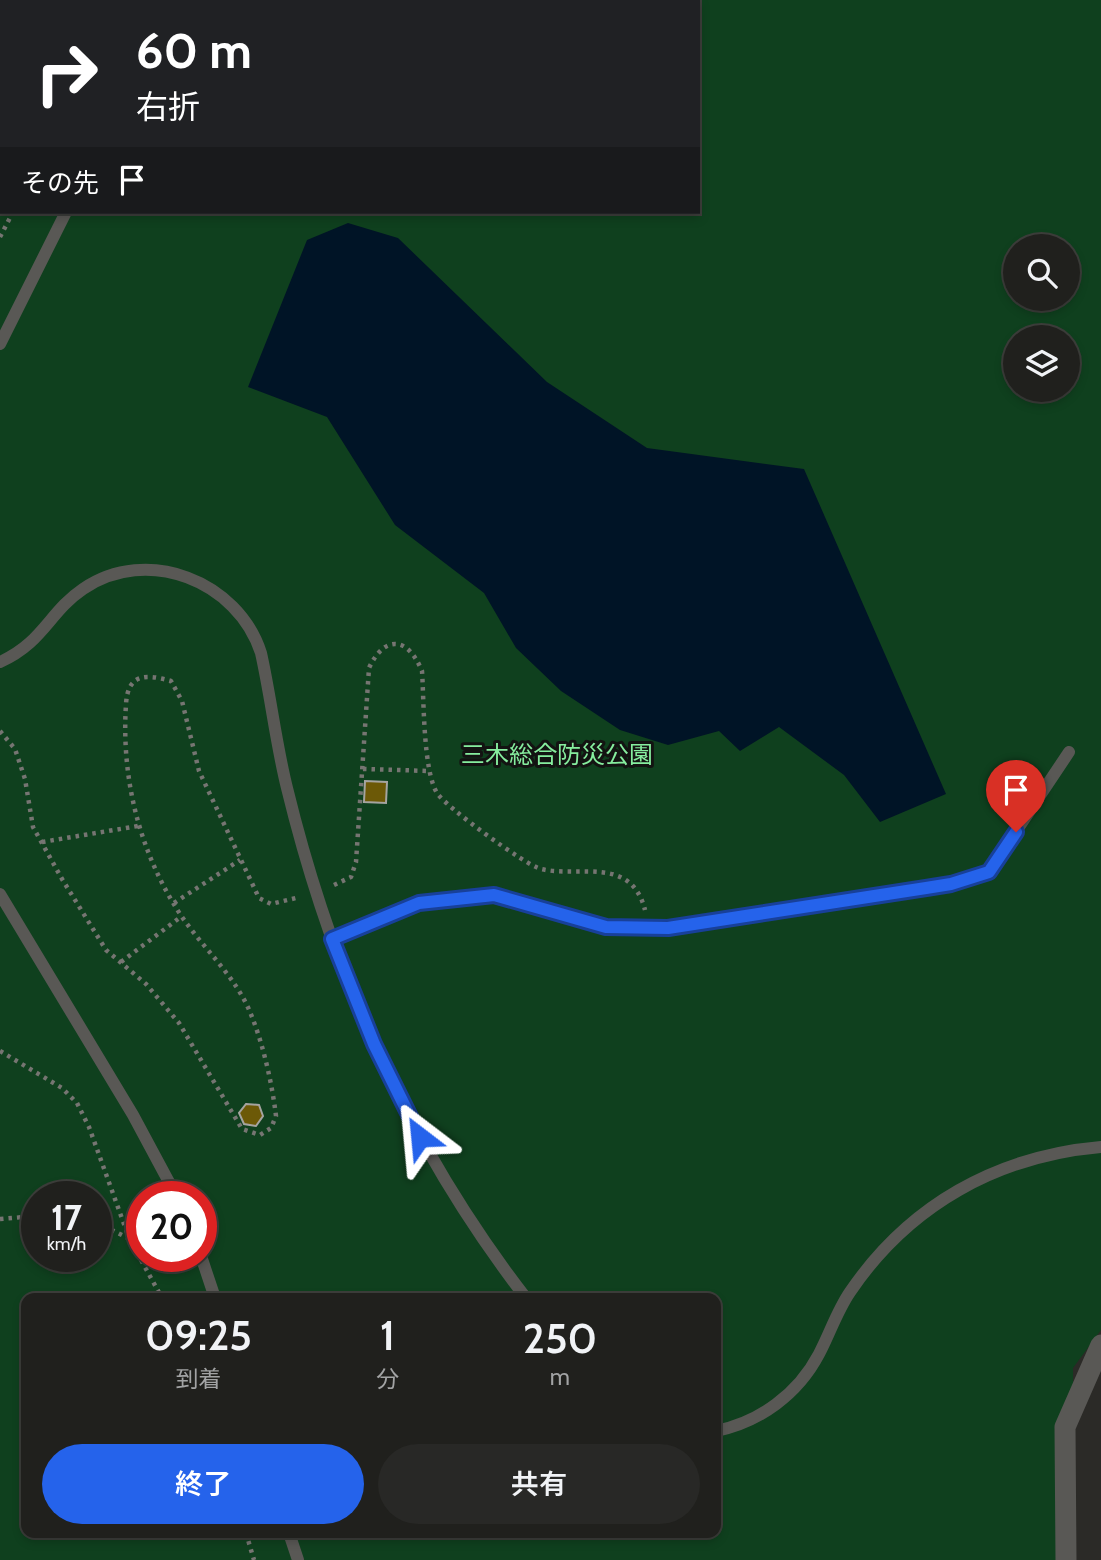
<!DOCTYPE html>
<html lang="ja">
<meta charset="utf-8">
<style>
:root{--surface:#20201d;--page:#282826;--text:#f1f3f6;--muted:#a2a3a4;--line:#3d3e3b;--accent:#2563eb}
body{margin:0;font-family:Cabin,"Noto Sans JP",sans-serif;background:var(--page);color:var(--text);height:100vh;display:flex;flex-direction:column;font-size:26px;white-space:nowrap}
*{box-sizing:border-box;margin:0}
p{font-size:23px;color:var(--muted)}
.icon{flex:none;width:38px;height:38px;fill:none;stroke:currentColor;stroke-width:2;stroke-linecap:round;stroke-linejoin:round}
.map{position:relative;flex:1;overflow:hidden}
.details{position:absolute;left:21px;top:1293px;width:700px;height:245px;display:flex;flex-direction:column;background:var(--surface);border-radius:14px;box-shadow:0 4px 10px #0003,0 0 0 2px var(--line)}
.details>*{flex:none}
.guide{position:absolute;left:0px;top:0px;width:700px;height:214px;box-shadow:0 4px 10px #0003,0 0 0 2px var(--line);background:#202124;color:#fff;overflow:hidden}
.tools{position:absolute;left:1003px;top:234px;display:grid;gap:14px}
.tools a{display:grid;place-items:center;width:77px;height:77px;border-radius:50%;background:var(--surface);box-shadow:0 4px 10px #0003,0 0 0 2px var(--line);font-size:35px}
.speed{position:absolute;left:21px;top:1181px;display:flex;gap:14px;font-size:35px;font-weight:700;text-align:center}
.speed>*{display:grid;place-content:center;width:91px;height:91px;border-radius:50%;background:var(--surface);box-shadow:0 4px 10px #0003,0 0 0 2px var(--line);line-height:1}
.speed small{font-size:18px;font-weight:400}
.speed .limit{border:10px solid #d22;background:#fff;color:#111}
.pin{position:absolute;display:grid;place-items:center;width:60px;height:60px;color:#fff;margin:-72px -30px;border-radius:50% 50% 50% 0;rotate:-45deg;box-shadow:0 0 7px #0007}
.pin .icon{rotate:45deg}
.me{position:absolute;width:77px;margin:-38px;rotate:331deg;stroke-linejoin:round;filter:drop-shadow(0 0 5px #0008)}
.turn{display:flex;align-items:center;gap:24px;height:147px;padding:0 21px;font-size:32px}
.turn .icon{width:91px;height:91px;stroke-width:2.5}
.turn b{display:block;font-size:49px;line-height:60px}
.then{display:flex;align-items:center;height:66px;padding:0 21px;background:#0003;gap:14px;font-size:26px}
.eta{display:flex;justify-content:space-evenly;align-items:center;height:119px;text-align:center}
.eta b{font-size:42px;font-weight:600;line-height:49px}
.cta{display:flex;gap:14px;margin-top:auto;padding:14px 21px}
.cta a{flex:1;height:80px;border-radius:42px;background:var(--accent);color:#fff;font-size:28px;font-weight:600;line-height:80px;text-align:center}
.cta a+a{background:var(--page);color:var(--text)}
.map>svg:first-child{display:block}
.green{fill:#0f401e;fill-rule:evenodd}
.water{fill:#001426}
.building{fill:#6c5907;stroke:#a5a4a0;stroke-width:2}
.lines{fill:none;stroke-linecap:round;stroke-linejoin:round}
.path{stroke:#767572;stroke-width:4.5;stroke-dasharray:3.5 5;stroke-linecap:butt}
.lane{stroke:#595855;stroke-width:12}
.street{stroke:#595855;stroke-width:21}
.route-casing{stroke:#184099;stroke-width:18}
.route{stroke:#2563eb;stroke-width:12}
.labels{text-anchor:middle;stroke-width:6;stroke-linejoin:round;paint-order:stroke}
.park-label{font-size:24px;fill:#86ed9e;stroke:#131312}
</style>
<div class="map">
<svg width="1101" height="1560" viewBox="0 0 1101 1560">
<rect width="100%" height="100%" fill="#2b2a27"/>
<path class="green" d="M0 0H1101V1330L1073 1368 1075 1560H0ZM2 2H698V212H2ZM1015 247H1068V299H1015ZM1015 338H1068V390H1015ZM37 1197H96V1256H37ZM142 1197H201V1256H142ZM26 1298H716V1533H26Z"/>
<path class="water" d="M348 223 398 238 547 382 647 448 804 469 946 794 880 822 844 775 779 727 740 751 719 731 668 745 620 730 561 691 516 648 484 593 395 525 327 417 248 387 307 240Z"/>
<path class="building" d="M365 781 387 782 386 803 364 802Z
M246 1104 259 1105 263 1116 256 1126 244 1124 239 1113Z
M66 1188 71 1191 74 1197H56L58 1189Z"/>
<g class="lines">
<path class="path" d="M121 2 122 0
M0 237 13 212
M0 731 15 749 25 779 33 827 62 879 106 950 146 984 179 1023 242 1129 260 1135 271 1128 276 1116C272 1083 263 1043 250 1012 235 976 204 949 182 917 140 854 121 780 126 704 128 673 146 674 171 681L182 701 199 771 259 898 271 904 300 897
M363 769 430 771
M42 842 138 826
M334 885 351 877 356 862 369 668C385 634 408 637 422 671 424 700 423 770 437 793 446 807 525 865 541 869 579 878 631 855 645 910
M174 903 240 860
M121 962 182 916
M0 1051 62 1088 77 1103 89 1127 129 1238 162 1298
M0 1219 37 1216
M96 1222 128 1238
M246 1533 254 1560"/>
<path class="lane" d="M171 2 172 0
M0 344 66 212
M0 662C43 643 49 612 83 589 147 545 238 581 261 653 271 698 276 744 287 788 332 973 410 1148 526 1298
M0 894 133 1115 177 1197
M332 939 419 903 494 896 606 927 668 928 951 884 989 872 1069 752
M201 1256 215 1298
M716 1431C760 1422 798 1394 819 1354 830 1333 837 1311 850 1292 909 1205 997 1156 1101 1147
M289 1533 298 1560"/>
<path class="street" d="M1066 1560 1065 1427 1101 1345"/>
</g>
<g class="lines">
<g class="route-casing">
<path id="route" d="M420 1137 374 1044 332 939 419 903 494 895 606 927 668 928 926 888 951 884 989 872 1016 832"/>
</g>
<use href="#route" class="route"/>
</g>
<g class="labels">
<g class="park-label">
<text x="557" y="763">三木総合防災公園</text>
</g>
</g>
</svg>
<div class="tools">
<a><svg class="icon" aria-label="search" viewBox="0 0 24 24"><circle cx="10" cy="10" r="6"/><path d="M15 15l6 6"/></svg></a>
<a><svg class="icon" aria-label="layers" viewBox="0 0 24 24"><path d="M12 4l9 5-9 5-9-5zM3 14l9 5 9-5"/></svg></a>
</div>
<div class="speed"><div>17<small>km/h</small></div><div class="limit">20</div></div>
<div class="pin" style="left:1016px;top:832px;background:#d93025"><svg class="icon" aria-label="arrive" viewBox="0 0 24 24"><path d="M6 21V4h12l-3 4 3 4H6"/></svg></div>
<svg class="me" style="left:420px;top:1137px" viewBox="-20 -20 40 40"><path d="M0-17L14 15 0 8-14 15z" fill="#2563eb" stroke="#fff" stroke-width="4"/></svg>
<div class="guide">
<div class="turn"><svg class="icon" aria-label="right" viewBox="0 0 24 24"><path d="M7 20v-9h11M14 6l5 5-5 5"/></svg><div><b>60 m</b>右折</div></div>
<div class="then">その先<svg class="icon" aria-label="arrive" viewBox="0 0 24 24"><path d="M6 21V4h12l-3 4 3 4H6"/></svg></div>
</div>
<section class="details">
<div class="eta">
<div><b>09:25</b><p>到着</p></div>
<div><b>1</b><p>分</p></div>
<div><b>250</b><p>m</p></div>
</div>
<div class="cta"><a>終了</a><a>共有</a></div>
</section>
</div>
